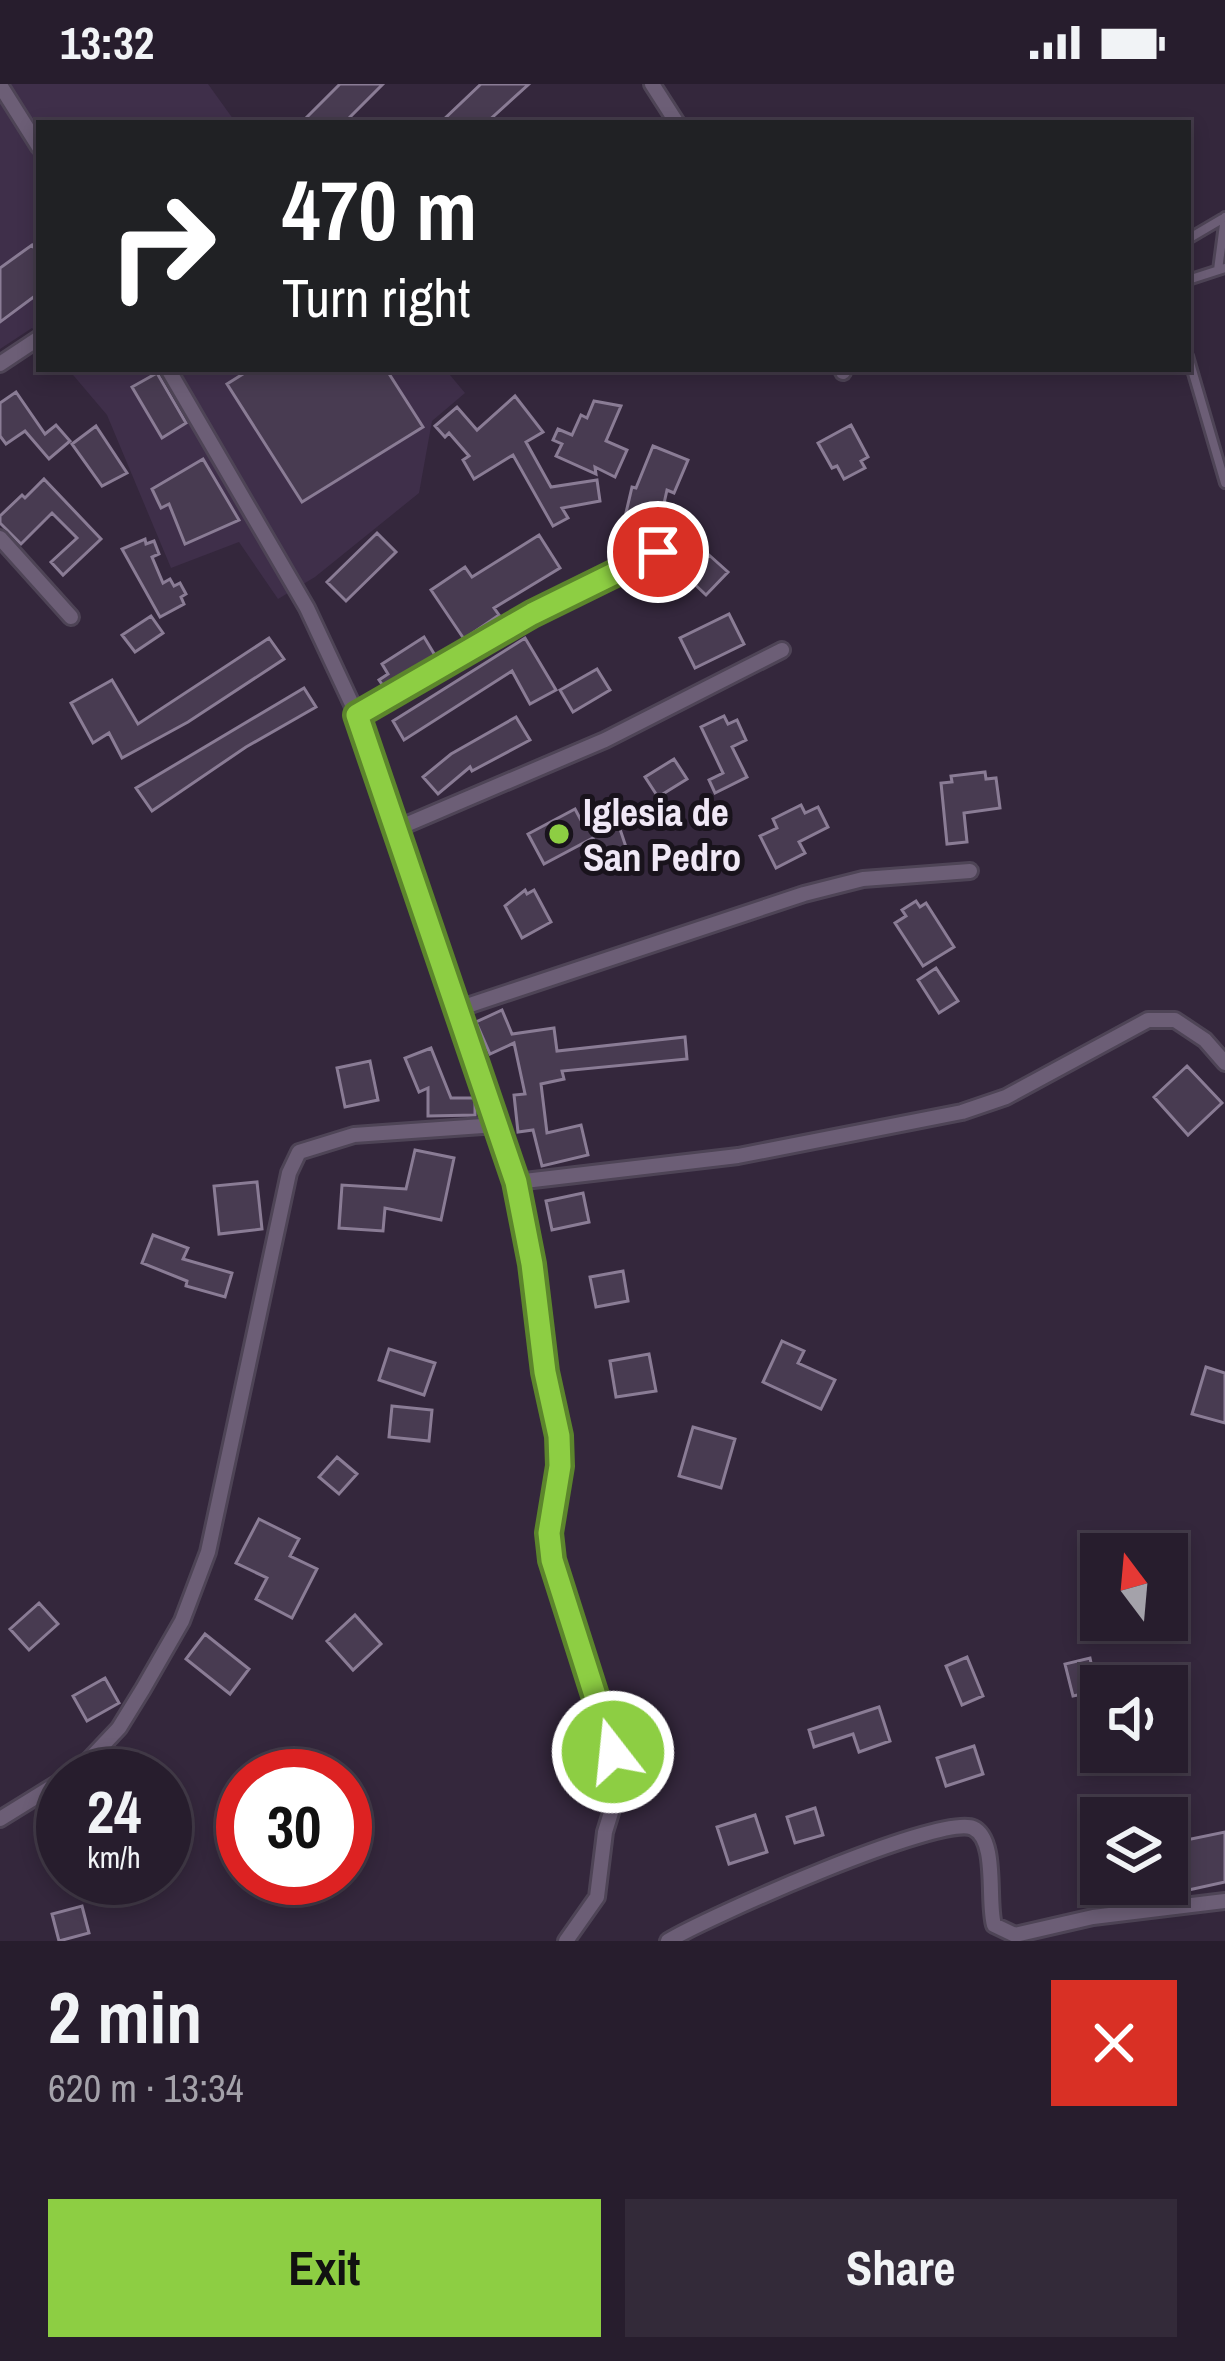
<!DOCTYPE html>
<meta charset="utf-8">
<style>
:root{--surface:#271d2d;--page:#332a39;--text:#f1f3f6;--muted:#a4a2aa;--line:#433b49;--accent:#8dce43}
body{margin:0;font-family:"Archivo Narrow",sans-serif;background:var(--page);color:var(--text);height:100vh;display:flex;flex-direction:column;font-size:45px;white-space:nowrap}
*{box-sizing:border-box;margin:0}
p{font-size:39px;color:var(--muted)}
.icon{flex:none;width:66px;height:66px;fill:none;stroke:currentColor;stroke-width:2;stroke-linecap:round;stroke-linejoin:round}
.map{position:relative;height:1857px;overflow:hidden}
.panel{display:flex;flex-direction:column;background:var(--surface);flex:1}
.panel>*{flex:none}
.banner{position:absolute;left:36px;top:36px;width:1155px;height:252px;border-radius:0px;box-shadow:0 6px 18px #0003,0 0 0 3px var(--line);background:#202124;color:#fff;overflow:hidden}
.needle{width:78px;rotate:344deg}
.tools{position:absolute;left:1080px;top:1449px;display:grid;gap:24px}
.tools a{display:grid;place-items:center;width:108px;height:108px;border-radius:0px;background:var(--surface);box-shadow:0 6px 18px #0003,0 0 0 3px var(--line);font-size:60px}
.speed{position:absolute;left:36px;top:1665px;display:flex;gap:24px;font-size:60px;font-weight:700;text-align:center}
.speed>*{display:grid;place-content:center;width:156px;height:156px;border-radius:50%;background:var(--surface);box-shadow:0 6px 18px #0003,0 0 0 3px var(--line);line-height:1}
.speed small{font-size:30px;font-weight:400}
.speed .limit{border:18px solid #d22;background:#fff;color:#111}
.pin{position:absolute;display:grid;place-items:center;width:102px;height:102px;color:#fff;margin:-51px;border:6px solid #fff;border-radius:50%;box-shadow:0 3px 12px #0007}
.me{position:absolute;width:132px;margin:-66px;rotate:344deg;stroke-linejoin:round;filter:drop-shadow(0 0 9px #0008)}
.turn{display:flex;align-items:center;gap:42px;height:252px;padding:0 48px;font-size:54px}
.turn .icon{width:156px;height:156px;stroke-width:2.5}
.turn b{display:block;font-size:84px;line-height:102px}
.round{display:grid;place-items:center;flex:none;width:126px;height:126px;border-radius:0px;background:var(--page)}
.head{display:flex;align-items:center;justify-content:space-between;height:204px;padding:0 48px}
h1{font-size:72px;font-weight:800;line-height:90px}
.button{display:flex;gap:24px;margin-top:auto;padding:24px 48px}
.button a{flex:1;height:138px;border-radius:0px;background:var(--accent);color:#111;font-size:48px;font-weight:800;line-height:138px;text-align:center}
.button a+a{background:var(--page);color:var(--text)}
.status{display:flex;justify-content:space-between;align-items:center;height:84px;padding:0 60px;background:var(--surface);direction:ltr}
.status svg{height:33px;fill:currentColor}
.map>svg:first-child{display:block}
.built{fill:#3f2f4a}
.building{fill:#483b51;stroke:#8a7c95;stroke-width:3}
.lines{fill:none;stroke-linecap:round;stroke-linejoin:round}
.service-casing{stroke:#4e4456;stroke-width:14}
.minor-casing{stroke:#4e4456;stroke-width:20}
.service{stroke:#6c5e76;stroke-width:8}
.minor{stroke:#6c5e76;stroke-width:14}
.route-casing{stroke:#5c862c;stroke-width:30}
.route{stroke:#8dce43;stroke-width:21}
.poi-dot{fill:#8dce43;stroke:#19131c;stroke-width:4.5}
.labels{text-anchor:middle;stroke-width:10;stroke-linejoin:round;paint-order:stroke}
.poi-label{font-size:39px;font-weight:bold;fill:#f0e8f6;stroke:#19131c;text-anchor:start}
</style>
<div class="status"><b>13:32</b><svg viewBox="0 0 49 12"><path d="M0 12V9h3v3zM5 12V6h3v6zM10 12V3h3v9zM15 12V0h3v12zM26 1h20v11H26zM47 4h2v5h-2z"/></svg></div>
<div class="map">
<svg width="1225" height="1857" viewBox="0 0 1225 1857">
<rect width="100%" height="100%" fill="#34273c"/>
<path class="built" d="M0 0H208L236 39H39V251L32 244 0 265Z
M68 285H445L465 309 432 337 419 409 315 493 278 515 239 458 171 484 107 331Z"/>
<path class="building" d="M340 0H383L344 39H301Z
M481 0H529L486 39H440Z
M32 161 39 170V209L0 238V184Z
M251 285H386L423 343 302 418 227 300Z
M157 289 186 339 162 354 132 303Z
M16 308 45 350 56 341 70 357 49 375 25 347 6 360 0 352V319Z
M515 312 543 348 526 358 551 403 597 396 600 417 562 424 568 434 553 442 513 371 474 395 463 376 469 372 449 349 445 353 435 342 457 323 477 346Z
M594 317 621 322 606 357 627 366 615 393 595 383 596 390 556 372 562 360 553 356 558 345 572 351 581 331 587 334Z
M851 341 868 373 861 377 865 384 844 395 837 382 832 384 818 359Z
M96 342 127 389 102 402 72 360Z
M653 362 688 376 674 409 667 406 659 442 625 433 632 403 636 404Z
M203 375 239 436 185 460 169 420 161 424 152 405Z
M44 395 101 455 63 491 51 478 77 454 52 429 21 460 0 439V432L22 411 25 414Z
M377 449 396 468 346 517 327 498Z
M539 451 560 484 494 524 499 531 464 555 431 506 465 483 472 493Z
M145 455 146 460 154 457 159 470 152 473 163 499 170 495 174 502 180 499 186 510 181 513 184 520 160 533 122 465Z
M709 471 728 488 706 511 688 494Z
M729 530 744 560 695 584 680 554Z
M151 532 163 549 135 568 122 551Z
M424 553 436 573 384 603 379 596 388 590 382 580Z
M269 554 284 575 188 638 122 674 109 649 93 659 71 619 112 596 138 640Z
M525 554 556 606 530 620 512 587 404 656 393 637Z
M597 585 610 606 573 628 560 606Z
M304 604 316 623 246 663 152 727 136 704Z
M724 632 728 640 737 636 746 656 732 663 747 693 715 709 709 696 723 689 701 643Z
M516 633 530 656 472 687 470 683 438 710 423 693 451 670Z
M674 675 687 695 658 713 645 693Z
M985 688 986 695 996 694 1000 724 964 729 967 758 947 760 941 699 952 698 951 692Z
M801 721 805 729 818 723 828 743 799 758 805 769 776 784 760 752 777 744 773 735Z
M575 725 583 740 615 730 627 766 599 775 593 754 544 780 528 750Z
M525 806 527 810 534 806 551 838 522 854 505 822Z
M916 817 920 823 926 819 954 863 923 882 895 839 906 832 902 826Z
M936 884 958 917 939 929 918 896Z
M502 926 512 950 554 944 557 967 685 953 687 975 562 987 564 995 541 1000 547 1049 581 1041 588 1071 542 1082 533 1046 518 1048 514 1011 525 1010 514 959 490 970 476 938Z
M431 964 451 1014H475V1031L428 1032V1004L419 1008 405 974Z
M370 977 378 1016 345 1023 337 984Z
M1187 982 1222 1019 1188 1051 1154 1013Z
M415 1066 454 1074 441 1136 385 1124 383 1147 339 1144 342 1101 406 1105Z
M257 1098 262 1145 219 1150 214 1102Z
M583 1109 589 1138 552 1146 546 1117Z
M153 1151 188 1164 183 1175 232 1189 225 1213 186 1202 187 1197 142 1179Z
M623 1187 628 1217 596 1223 590 1193Z
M782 1257 804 1267 798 1279 835 1296 821 1325 763 1298Z
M389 1265 435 1279 424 1311 379 1296Z
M649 1270 656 1307 616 1313 610 1277Z
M1206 1283 1225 1289V1339L1192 1330Z
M392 1322 432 1326 429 1357 389 1353Z
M693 1343 735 1355 721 1404 679 1392Z
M337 1373 357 1390 339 1410 319 1393Z
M259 1435 299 1455 290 1472 317 1485 292 1534 256 1515 267 1494 236 1479Z
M39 1519 58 1540 29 1566 10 1545Z
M355 1531 381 1560 353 1586 327 1557Z
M205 1550 249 1585 230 1610 186 1575Z
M967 1573 983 1612 962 1621 946 1582Z
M1090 1574 1097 1607 1073 1612 1065 1580Z
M105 1594 119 1619 87 1637 73 1612Z
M879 1623 890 1657 859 1668 853 1650 814 1663 809 1646Z
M974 1662 983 1690 946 1702 937 1674Z
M815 1724 823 1751 795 1759 787 1733Z
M755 1731 767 1768 729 1780 717 1743Z
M1225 1748V1798L1184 1807V1811L1101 1821 1098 1808 1107 1805 1106 1800H1167V1760Z
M82 1822 89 1849 59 1857 52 1830Z"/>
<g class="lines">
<g class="service-casing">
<path id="service" d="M1188 155 1222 135
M1218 186 1225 133
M1188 196 1225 184
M1188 272 1225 399"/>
</g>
<g class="minor-casing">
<path id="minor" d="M652 0 677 39
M0 1 39 63
M0 280 39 254
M168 285 307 524 357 631 516 1098 532 1180 545 1288 559 1352 560 1382 549 1449 552 1476 613 1668 617 1709 605 1748 597 1813 566 1857
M842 285 843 288
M0 454 71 533
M357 631 533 530 686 451
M396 745 605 656 782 566
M455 926 804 810 863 795 970 787
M516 1098 738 1072 962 1028 1006 1013 1148 936H1175L1205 956 1225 979
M68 1692 85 1680 119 1644 143 1605 182 1537 208 1468 289 1089 299 1068 354 1051 497 1041
M0 1735 63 1696
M668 1857C705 1834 942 1729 973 1744 998 1755 987 1817 994 1841L1015 1851 1093 1833 1225 1817"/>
</g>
<use href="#service" class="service"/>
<use href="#minor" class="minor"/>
</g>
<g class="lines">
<g class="route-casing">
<path id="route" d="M613 1668 552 1476 549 1449 560 1382 559 1352 545 1288 532 1180 516 1098 357 631 532 530 658 468"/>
</g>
<use href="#route" class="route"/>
</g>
<circle class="poi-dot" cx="559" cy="750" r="12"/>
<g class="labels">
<g class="poi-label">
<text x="583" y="742">Iglesia de<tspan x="583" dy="45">San Pedro</tspan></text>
</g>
</g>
</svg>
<div class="tools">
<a><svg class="needle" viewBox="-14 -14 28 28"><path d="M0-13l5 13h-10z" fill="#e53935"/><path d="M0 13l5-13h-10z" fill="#a4a2aa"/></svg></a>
<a><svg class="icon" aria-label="sound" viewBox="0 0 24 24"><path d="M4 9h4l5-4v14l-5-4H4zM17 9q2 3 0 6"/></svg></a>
<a><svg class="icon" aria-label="layers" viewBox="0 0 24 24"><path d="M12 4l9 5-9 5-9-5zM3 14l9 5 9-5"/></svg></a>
</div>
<div class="speed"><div>24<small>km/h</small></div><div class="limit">30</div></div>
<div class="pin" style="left:658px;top:468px;background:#d93025"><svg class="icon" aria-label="arrive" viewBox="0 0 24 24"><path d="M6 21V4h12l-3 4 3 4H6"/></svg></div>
<svg class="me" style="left:613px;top:1668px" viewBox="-20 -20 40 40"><circle r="17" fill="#8dce43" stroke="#fff" stroke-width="3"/><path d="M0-11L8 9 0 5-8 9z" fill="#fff"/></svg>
<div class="banner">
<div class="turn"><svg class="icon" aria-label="right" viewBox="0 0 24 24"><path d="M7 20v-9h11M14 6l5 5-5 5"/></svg><div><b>470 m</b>Turn right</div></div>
</div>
</div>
<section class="panel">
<div class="head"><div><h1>2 min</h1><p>620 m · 13:34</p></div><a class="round" style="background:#d93025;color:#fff"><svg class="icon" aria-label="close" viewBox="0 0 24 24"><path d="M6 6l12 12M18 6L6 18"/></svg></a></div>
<div class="button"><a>Exit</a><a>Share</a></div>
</section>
